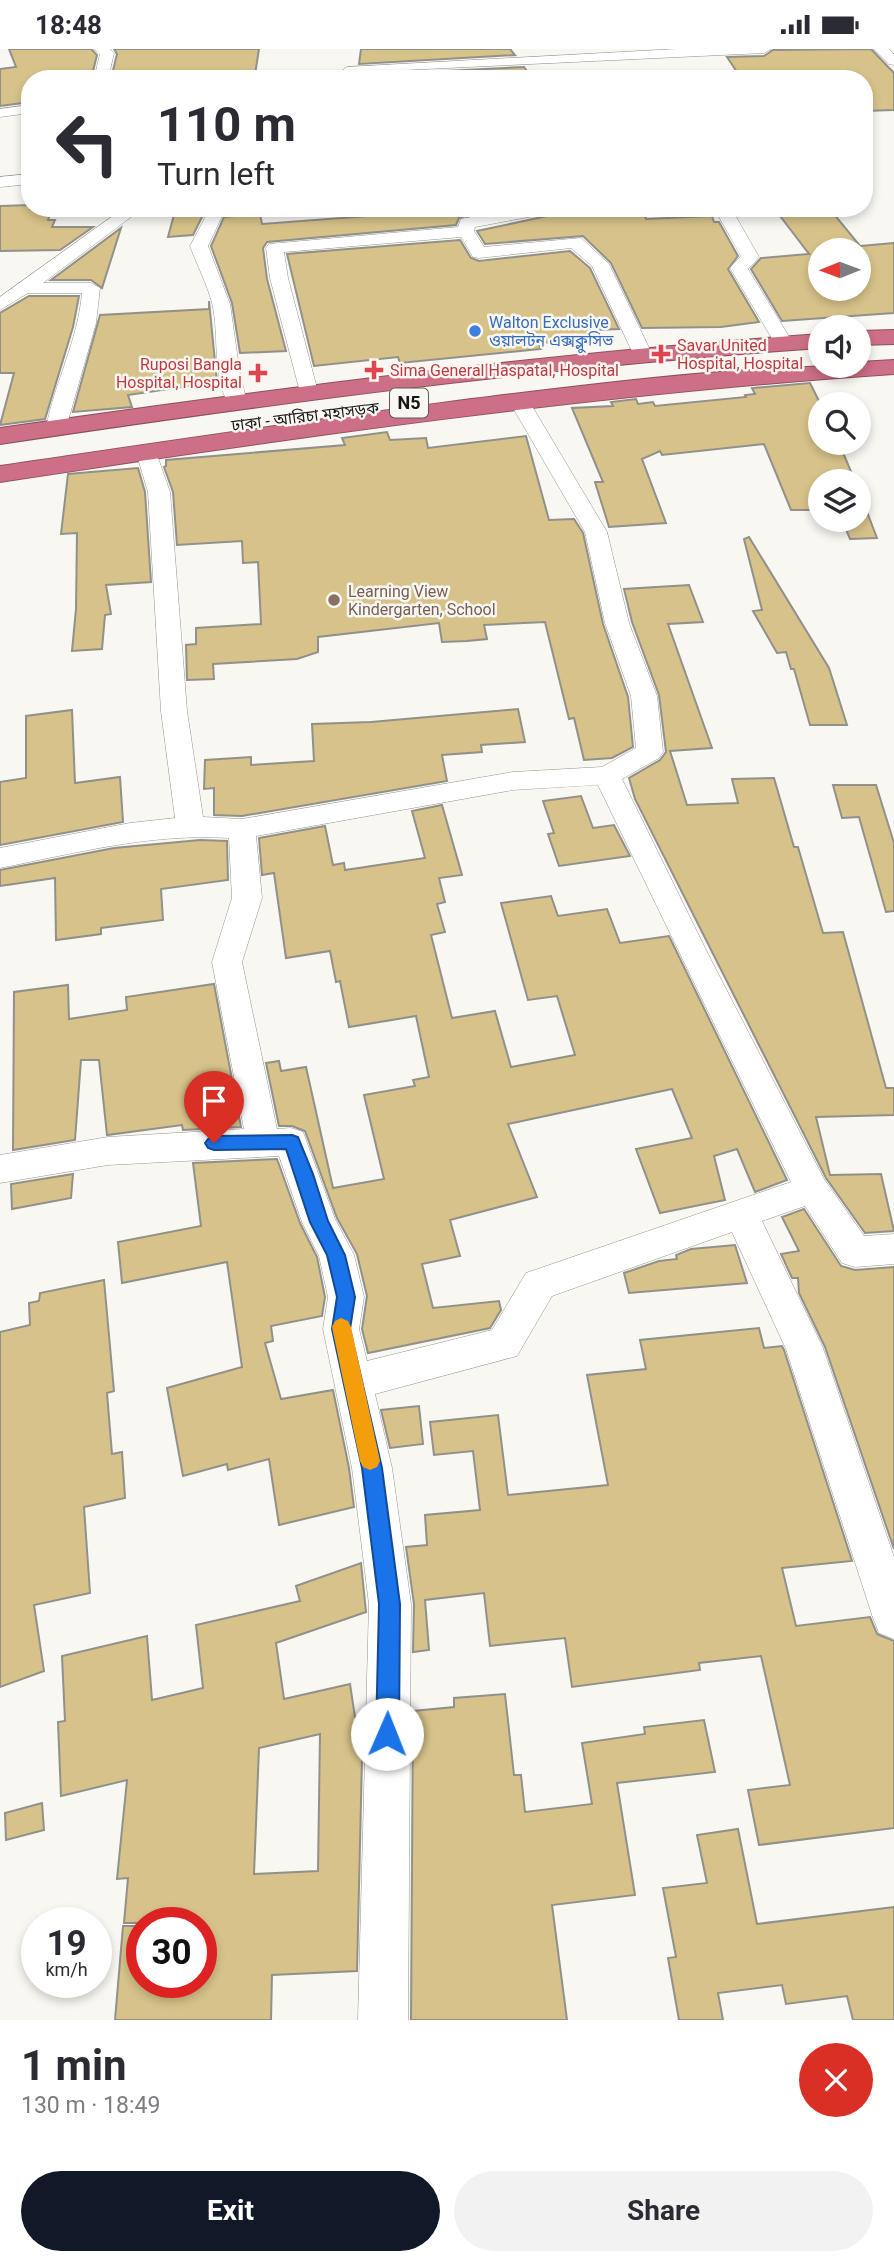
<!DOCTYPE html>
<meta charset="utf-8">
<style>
:root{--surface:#fff;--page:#f2f2f3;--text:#2b2b33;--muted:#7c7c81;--accent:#111827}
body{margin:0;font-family:Roboto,"Noto Sans Bengali",sans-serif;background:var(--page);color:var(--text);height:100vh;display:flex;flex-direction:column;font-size:26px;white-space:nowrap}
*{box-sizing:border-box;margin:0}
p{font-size:23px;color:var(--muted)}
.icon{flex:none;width:38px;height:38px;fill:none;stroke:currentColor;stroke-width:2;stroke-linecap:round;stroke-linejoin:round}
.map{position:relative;height:1971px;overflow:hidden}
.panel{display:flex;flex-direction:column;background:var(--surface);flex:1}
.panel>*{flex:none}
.top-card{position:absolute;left:21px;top:21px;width:852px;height:147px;border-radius:28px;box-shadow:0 4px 10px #0003;background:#fff;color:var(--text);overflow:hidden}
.needle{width:46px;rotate:269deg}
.controls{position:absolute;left:808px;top:189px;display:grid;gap:14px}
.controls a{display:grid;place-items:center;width:63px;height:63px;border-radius:50%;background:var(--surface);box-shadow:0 4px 10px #0003;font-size:35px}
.speed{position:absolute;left:21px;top:1858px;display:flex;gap:14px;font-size:35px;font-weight:700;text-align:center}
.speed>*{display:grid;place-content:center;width:91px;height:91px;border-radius:50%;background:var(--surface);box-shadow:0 4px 10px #0003;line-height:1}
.speed small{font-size:18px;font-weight:400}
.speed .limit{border:10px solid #d22;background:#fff;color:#111}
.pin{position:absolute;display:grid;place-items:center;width:60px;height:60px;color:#fff;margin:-72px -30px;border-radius:50% 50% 50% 0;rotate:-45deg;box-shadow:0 0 7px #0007}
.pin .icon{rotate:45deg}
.me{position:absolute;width:77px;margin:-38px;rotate:1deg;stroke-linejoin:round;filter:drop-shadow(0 0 5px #0008)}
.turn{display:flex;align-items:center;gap:24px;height:147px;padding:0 21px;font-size:32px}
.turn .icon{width:91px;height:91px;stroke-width:2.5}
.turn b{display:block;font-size:49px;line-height:60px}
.round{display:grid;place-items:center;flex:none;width:74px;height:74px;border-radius:37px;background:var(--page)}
.head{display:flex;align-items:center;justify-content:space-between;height:119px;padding:0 21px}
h1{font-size:42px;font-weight:700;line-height:52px}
.button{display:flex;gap:14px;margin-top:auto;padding:14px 21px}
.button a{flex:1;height:80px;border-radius:42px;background:var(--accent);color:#fff;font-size:28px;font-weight:700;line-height:80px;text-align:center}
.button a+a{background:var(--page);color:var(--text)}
.status{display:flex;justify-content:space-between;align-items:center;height:49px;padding:0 35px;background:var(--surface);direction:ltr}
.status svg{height:19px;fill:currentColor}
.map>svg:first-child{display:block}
.building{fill:#d7c38a;stroke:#92908b;stroke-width:2;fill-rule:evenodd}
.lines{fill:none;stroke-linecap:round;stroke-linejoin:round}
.street-casing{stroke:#96948f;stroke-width:1}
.highway-casing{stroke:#8d505e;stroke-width:2}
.street{fill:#fff;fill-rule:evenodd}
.highway{fill:#cd6f85;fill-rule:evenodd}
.route{fill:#1a73e8;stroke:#114b97;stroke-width:2}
.slow{fill:#f59e0b}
.shop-dot{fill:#3f7fe0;stroke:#f9f7f2;stroke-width:2.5}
.health-dot{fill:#e0444e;stroke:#f9f7f2;stroke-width:2.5}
.education-dot{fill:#8d6e63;stroke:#f9f7f2;stroke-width:2.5}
.labels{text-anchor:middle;stroke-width:5;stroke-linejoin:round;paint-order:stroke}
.far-shop-label{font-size:16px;fill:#366cbe;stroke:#f9f7f2;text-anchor:start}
.far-health-label{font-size:16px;fill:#be3a42;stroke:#f9f7f2;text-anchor:start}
.far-street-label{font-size:16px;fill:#171615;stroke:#f9f7f2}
.far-education-label{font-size:16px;fill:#785e54;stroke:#f9f7f2;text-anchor:start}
.shield{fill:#f9f7f2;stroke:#5b5a57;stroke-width:2}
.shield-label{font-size:18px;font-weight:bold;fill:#171615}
</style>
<div class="status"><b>18:48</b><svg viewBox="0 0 49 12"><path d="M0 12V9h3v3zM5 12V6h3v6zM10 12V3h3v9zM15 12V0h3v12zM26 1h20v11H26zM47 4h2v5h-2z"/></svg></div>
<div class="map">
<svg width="894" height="1971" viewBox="0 0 894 1971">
<rect width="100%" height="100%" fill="#f9f7f2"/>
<path class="building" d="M9 0H91L97 6 92 26 30 30V53L0 57V20L16 18Z
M114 0H259L255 26 208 30H111L117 5Z
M361 0H510L515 6 359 15Z
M871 0 894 24V61L864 62V30H829L825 26 741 29 727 8 764 7 773 1Z
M524 18 530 26H523L524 30 359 29 405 24Z
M30 156V160H52L48 171H55L52 178H93L60 201 0 202V157Z
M774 159H829L860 197 894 194V264L782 272 751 220 761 209 809 205ZM821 201H859V240H821Z
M175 162H203V166L193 186 168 188Z
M421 163 422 167 467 166 459 169 456 176 267 193 263 199 267 230 286 302 240 304 232 254 211 197 224 168 260 165 262 175Z
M645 166 646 170 712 167 714 173H719L738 207 728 220 759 273 721 278 642 279 611 214 583 187 485 195 477 182 547 167Z
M121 179 102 239 91 231H51Z
M460 191 471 209 479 212 570 202 590 219 619 280 595 281 599 290 538 294 541 300 400 314 398 308 314 317 287 205Z
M29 247H79L73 278 45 370 0 376 14 324H0V264Z
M209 252 217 333 128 346 132 358 73 363 100 266 209 260Z
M810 334 821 356V394H839L855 432H821V461H791L764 395 662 406 660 402 642 410 666 474 609 478 595 433H603L572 359 613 357 611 353 636 350 638 355 653 353 655 357 746 348 745 346 755 345 752 339Z
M387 383 390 391 426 389 428 399 526 387 549 471 574 470 583 484 603 575 628 648 633 698 612 709 584 711 574 669 569 670 545 573 484 576 487 590 467 592 442 593 439 574 318 588V603L297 610 213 615 214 630 187 631 186 596 196 595V579L261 575 258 513 243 514 242 492 177 496 173 443 164 418 166 417V411L345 396 342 389Z
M138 419 145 443 151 533 106 536 111 565 105 566 102 600 72 602 76 560 77 484 61 485 68 425Z
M859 442 877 489 850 490 842 471H859Z
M749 488 829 619 847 676H810L794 620H791L786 603 777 604 753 562 762 561 744 490Z
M689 536 703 573 668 575 712 699 670 702 687 756 738 754 732 730 774 729 794 798H798L823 884 843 883 886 1039H894V1066L816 1068 830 1126 881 1125 894 1182 865 1184 826 1129 635 750 629 729 660 711 666 703 659 646 632 573 624 540Z
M518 660 525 693 481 696 482 703 442 706 447 732 242 767 214 766V739L204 740 205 711 251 708V716L314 712 312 675 371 673Z
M72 661 75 734 120 728 123 773 0 796V733L26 729V667Z
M833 736H876L894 794V862L886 863 859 768 842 769Z
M581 747 593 779 614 776 630 807 559 817 548 785 554 784 543 752Z
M442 756 462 826 439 829 445 853 437 855 445 883 431 886 452 969 495 962 511 1018 575 1006 557 947 528 951 501 854 551 847 558 867 607 860 620 894 669 887 787 1131 755 1143 737 1100 714 1107 725 1151 660 1164 636 1100 692 1089 672 1040 508 1075 537 1148 450 1171 460 1207 422 1215 433 1259 499 1252 501 1261 490 1279 368 1304 362 1280 367 1247 357 1205 337 1169 305 1082 292 1077H279L266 1014 279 1012 281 1022 306 1018 333 1139 384 1130 364 1046 415 1037 413 1031 429 1028 416 967 349 978 340 932 336 933 330 902 286 909 274 824 262 826 259 789 325 777 333 816 344 814 345 821 425 809 412 762Z
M200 791 227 792 228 831 161 840 163 871 101 879V885L56 891 55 829 0 837V821L114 799Z
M214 935 241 1078 183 1081 182 1076 107 1086 99 1011H81L75 1091 13 1101 14 943 68 936 69 970 127 961 126 948Z
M277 1110 300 1174 317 1208 325 1248 322 1267 271 1277 273 1292 265 1294 281 1350 333 1341 349 1419 354 1458 279 1476 269 1410 228 1421 227 1415 183 1427 167 1339 242 1318 227 1213 122 1234 118 1193 201 1177 193 1114Z
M73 1125 71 1149 12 1160 11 1135Z
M804 1160 841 1217 855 1221 894 1218V1500L825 1298 799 1244 798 1229H792L781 1205 799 1202 782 1168Z
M735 1196 747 1234 629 1244 624 1224 659 1212 677 1210 676 1206 691 1200Z
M104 1231 114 1342 107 1344 112 1405 122 1403 125 1449 84 1458 90 1544 34 1556 44 1622 0 1638V1283L30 1276 29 1254 39 1252 40 1244Z
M759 1279 764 1299 782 1297 784 1301 852 1512 782 1519 796 1577 870 1568 877 1585 894 1592V1779L759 1796 748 1741 790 1736 761 1607 699 1614 700 1621 572 1638 565 1589 490 1597 484 1544 425 1551 429 1601 413 1603 414 1555 406 1498 427 1496 425 1466 480 1461 473 1402 434 1406 430 1373 498 1366 508 1446 608 1436 587 1326 646 1320 640 1291Z
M419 1357 423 1395 390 1399 381 1361Z
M361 1514 366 1563 276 1594 284 1650 350 1635 355 1668 363 1667 357 1922 272 1926 271 1971H115L123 1877H142V1934H201L205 1874H124L128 1829 117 1830 127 1731 61 1747 58 1673 65 1672 62 1607 147 1587 152 1651 203 1639 196 1576 300 1552 296 1537ZM320 1685 318 1822 254 1825 259 1699Z
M505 1645 514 1726H521L525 1763 592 1755 582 1694 645 1685 644 1678 704 1671 715 1723 617 1734 635 1846 552 1856 567 1971H411L413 1662 454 1658V1649Z
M42 1754 44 1781 6 1791 5 1764Z
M738 1780 757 1875 894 1858V1971H853L847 1947 786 1955 782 1936 718 1944 723 1971H679L668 1909 676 1908 663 1839 707 1834 697 1786Z"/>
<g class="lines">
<g class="street-casing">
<path id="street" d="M94 0H110L114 4 108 30H94L100 5Z
M677 0H771L764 4 405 21 331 30 347 18Z
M874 0H889L894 5V16L889 15Z
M30 56V64L0 68V60Z
M30 125V135L0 138V128Z
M124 159H143L43 234H91L100 239 96 274 66 379 63 383H49L46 379C55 333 78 291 82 244H28L0 261V248Z
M205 159H221L222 167 208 197 230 255 240 325 247 353 244 357H230C211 329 220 286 212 254 207 235 197 216 190 197L206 167Z
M521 159H558L550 164 475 178 474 182 484 198 581 189 609 215 652 305 649 309H635L592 217 571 199 479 209 473 208 461 188 284 203 288 229 318 343 315 347H301L270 229 266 199 269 195 458 178 461 170Z
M714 159H731L759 208 748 220 793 294 791 298H777L730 219 741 207Z
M519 346 526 348 529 352 607 483 629 574 657 647 663 703 659 709 622 730 708 905 824 1130 864 1187 894 1185V1215L855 1218 842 1214 805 1157 762 1172 823 1299 894 1508V1590L879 1584 873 1569 786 1300 732 1183 552 1247 517 1307 375 1345 392 1419 411 1555 408 1971H358L369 1555 352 1419 323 1280 328 1248 319 1207 302 1173 279 1107 108 1116 0 1134V1106L108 1088 244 1080 212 913 232 849 229 789C151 784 76 804 0 819V799L130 774 175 769 161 662 148 443 136 403 139 399H153L156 403 170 443 187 662 203 768 242 770 513 723 602 718 636 699 631 647 605 574 585 483 509 352 512 348ZM598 736 791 1133 526 1224 492 1281 367 1312 359 1280 364 1248 354 1206 335 1170 303 1083 291 1079 277 1080 242 913 262 849 256 787 513 741Z"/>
</g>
<g class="highway-casing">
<path id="highway" d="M894 281V295L859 296V282Z
M821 285V299C545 318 273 354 0 395V379C273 340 546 304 821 285Z
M894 311V325C594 345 297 388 0 433V417C171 392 342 366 513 345 628 331 745 317 859 317V313Z"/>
</g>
<use href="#street" class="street"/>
<use href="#highway" class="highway"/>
</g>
<path class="route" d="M292 1086 298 1088 313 1125 328 1172 345 1206 355 1248 350 1280 382 1419 400 1555 399 1685 395 1692 387 1696 380 1692 376 1685 379 1555 362 1419 332 1280 337 1248 327 1206 310 1173 286 1100 214 1101 208 1099 205 1094 208 1090 214 1087Z"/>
<path class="slow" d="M341 1269 348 1272 351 1278 380 1412 377 1418 370 1421 363 1418 360 1412 332 1278 335 1272Z"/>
<circle class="shop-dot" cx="475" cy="282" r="7"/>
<g class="health-dot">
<path d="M657.5 294.5h7v7h7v7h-7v7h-7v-7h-7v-7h7z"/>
<path d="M370.5 310.5h7v7h7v7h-7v7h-7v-7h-7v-7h7z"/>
<path d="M254.5 313.5h7v7h7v7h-7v7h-7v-7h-7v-7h7z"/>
</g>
<circle class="education-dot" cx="334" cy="551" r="7"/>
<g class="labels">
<g class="far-shop-label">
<text x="489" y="279">Walton Exclusive<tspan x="489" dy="18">ওয়ালটন এক্সক্লুসিভ</tspan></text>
</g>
<g class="far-health-label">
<text x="677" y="302">Savar United<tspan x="677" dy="18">Hospital, Hospital</tspan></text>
<text x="242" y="321" text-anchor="end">Ruposi Bangla<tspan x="242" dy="18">Hospital, Hospital</tspan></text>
<text x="390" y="327">Sima General Haspatal, Hospital</text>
</g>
<g class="far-street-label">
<text transform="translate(305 367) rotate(-7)" y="6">ঢাকা - আরিচা মহাসড়ক</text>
</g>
<g class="far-education-label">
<text x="348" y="548">Learning View<tspan x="348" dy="18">Kindergarten, School</tspan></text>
</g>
<rect class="shield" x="390" y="339.5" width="38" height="29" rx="5"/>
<g class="shield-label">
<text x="409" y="360">N5</text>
</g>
</g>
</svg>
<div class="controls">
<a><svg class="needle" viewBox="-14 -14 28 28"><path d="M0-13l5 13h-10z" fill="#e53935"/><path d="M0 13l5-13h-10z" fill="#7c7c81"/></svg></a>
<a><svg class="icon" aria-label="sound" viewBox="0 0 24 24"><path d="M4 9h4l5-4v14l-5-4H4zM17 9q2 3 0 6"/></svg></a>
<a><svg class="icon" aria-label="search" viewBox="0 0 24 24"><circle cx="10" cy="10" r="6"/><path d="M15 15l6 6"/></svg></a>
<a><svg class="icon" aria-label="layers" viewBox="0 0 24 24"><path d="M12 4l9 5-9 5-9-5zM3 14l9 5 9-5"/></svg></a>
</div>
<div class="speed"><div>19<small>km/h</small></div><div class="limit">30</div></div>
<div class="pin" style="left:214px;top:1094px;background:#d93025"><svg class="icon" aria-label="arrive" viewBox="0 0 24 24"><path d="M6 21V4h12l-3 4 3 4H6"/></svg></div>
<svg class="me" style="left:387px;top:1685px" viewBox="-20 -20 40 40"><circle r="19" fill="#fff"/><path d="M0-13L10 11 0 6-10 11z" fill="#1a73e8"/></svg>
<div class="top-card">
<div class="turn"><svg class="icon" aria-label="left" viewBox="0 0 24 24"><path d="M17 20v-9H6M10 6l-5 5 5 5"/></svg><div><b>110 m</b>Turn left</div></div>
</div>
</div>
<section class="panel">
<div class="head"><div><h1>1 min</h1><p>130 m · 18:49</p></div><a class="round" style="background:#d93025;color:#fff"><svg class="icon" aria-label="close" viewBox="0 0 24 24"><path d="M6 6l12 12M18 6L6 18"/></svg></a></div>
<div class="button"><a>Exit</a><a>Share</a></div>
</section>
